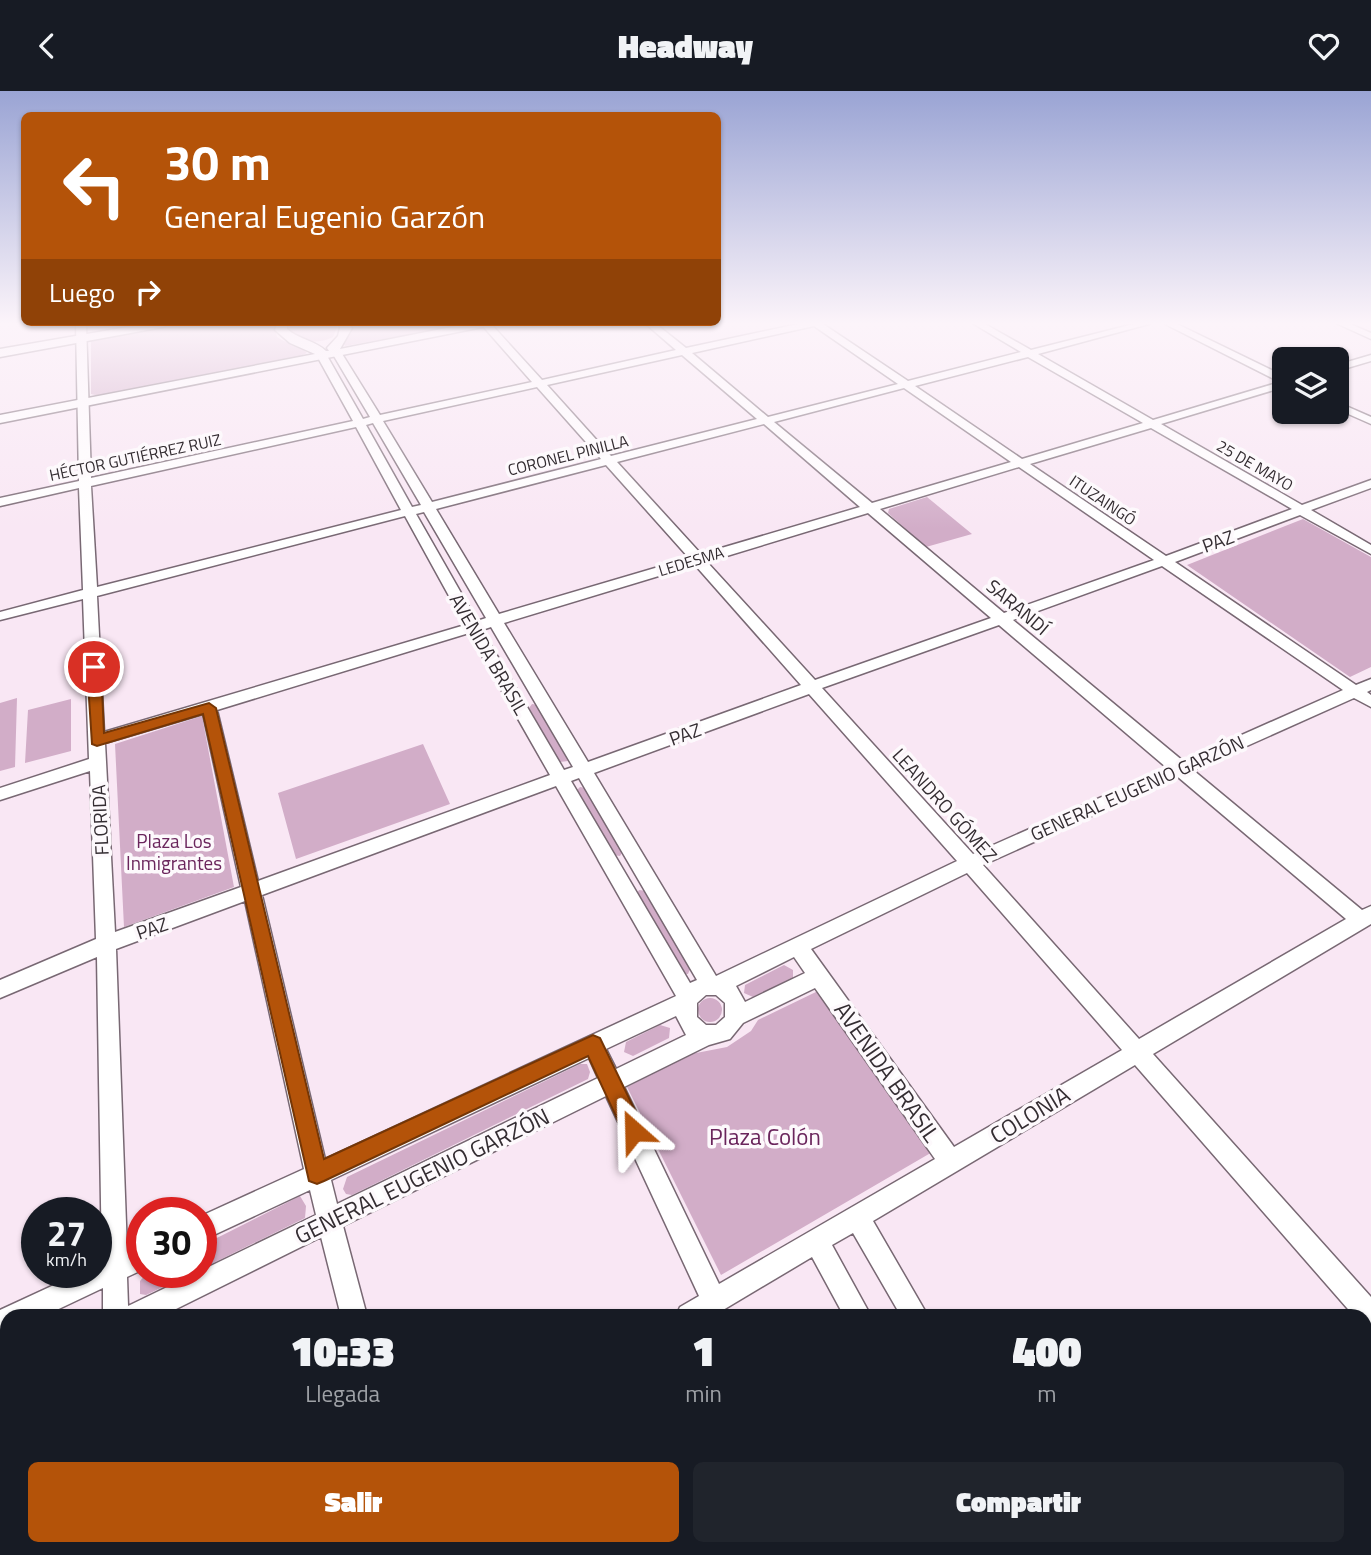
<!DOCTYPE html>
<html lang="es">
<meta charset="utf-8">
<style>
:root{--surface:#171b24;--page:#20242c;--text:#f1f3f6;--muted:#9ea1a6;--accent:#b45309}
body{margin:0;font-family:"Titillium Web",sans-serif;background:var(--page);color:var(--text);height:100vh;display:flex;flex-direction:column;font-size:26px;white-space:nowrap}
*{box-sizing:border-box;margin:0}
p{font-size:23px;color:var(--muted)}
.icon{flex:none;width:38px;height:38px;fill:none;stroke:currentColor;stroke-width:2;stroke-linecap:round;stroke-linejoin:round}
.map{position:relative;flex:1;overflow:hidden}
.side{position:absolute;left:0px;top:1218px;width:1372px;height:247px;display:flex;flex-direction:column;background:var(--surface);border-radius:21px 21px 0 0;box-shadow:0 2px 5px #0004}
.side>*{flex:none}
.hud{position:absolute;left:21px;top:21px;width:700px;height:214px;border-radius:10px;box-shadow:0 2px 5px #0004;background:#b45309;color:#fff;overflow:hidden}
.buttons{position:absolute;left:1272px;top:256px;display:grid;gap:14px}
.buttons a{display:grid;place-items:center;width:77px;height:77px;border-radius:10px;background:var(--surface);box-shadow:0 2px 5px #0004;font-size:35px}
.speed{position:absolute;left:21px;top:1106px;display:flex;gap:14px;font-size:35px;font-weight:700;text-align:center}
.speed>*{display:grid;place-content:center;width:91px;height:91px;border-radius:50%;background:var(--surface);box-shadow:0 2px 5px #0004;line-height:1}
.speed small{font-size:18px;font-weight:400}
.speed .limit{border:10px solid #d22;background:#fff;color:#111}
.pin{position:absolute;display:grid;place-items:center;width:60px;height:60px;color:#fff;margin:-30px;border:4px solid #fff;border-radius:50%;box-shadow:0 2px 7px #0007}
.me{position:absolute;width:77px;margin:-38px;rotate:335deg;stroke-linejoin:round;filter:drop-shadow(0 0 5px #0008)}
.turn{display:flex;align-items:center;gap:24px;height:147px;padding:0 28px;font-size:32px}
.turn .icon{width:91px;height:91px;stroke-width:2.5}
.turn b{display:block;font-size:49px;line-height:60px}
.then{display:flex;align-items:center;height:66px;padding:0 28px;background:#0003;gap:14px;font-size:26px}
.eta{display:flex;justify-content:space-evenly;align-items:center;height:119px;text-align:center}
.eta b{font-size:42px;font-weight:800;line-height:49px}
.button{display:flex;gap:14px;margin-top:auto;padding:14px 28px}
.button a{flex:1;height:80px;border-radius:10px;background:var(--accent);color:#fff;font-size:28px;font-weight:800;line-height:80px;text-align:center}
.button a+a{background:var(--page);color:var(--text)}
header{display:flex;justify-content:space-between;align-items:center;height:91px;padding:0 28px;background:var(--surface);font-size:32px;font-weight:800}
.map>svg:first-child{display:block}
.green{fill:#d2adc8}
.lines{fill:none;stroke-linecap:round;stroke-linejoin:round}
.minor-casing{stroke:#786873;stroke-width:3}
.tertiary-casing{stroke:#786873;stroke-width:3}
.minor{fill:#fff;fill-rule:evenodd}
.tertiary{fill:#fff;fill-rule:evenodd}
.route{fill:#b45309;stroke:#753606;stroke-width:2}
.labels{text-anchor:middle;stroke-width:7;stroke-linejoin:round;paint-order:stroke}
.far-street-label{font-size:16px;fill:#342d32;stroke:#fdf9fc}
.street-label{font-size:19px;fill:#342d32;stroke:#fdf9fc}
.park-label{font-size:19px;fill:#6a255c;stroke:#fdf9fc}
.near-street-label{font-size:23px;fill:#342d32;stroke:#fdf9fc}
.near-park-label{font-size:23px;fill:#6a255c;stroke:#fdf9fc}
</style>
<header><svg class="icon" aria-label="back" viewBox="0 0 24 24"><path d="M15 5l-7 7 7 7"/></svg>Headway<svg class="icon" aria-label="heart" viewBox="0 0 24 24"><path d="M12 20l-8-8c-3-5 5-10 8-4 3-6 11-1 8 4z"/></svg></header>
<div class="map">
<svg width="1371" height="1464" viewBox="0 0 1371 1464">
<rect width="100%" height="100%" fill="#f9e7f4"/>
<path class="green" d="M181 233H274L277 246C286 253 300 253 307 262L298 266 99 305 91 303V249Z
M289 233H336L337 236 333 246C317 254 301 251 289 240Z
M351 233H465L345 255 343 252 352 239Z
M927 406 972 443 926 456 888 422 889 418Z
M1303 428 1371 466V576L1350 586 1187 474Z
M17 607 15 676 0 680V612Z
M71 608V660L25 672 28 619Z
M532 613 538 614 568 670 560 671 529 617Z
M202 625 234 796 124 836 115 653Z
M423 653 450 713 296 768 278 702Z
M580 696 586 697 623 760 620 765 613 764 576 700Z
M639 799 647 800 691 876 688 883H684L636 804Z
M784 874 793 879V887L753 906 744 902 745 894Z
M818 900 934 1060 721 1184 627 996 691 963 727 956 751 940 758 929Z
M698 919a12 12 0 1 1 24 0a12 12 0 1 1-24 0Z
M660 934 670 937 669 947 633 965 624 961 626 951Z
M580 973H587L590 981 588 988 352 1104 346 1103 343 1098 347 1086Z
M300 1105 306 1115 305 1127 201 1178V1155Z
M148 1181H194L146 1204 140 1203V1190Z"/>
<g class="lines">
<g class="minor-casing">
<path id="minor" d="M76 233H86L91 387 353 330 316 263 321 260 326 263 363 328 370 326 331 260 333 258H339L380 324 532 291 481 233H491L542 289 676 259 646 233H656L686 257 798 233H823L908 290 1021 261 974 233H985L1031 259 1134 233H1149L1038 263 1153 329 1280 291 1165 233H1177L1284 285V296L1161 333 1302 414 1371 389V397L1311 419 1371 454V463L1300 424 1175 471 1356 594 1371 588V599L1367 601 1371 604V616L1354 607 1193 679 1362 819 1371 815V833L1153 963 1371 1206V1238L1365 1235V1225H1354L1135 974 873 1130 928 1225H901L853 1142 832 1154 871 1225H844L812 1166 713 1225H676L680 1216 699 1205 606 1005 343 1135 367 1225H341L321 1146 162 1225H103V1197L44 1225H7V1242L0 1245V1219L82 1181H96V1175L102 1172 97 866 0 907V889L96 848 90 680 0 709V697L89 668 83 508 0 529V521L83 499 79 397 0 415V407L79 390ZM814 235 898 293 768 326 692 262ZM682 264 757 328 611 365 547 294ZM1028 266 1143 332 1022 368 915 295ZM537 296 601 368 432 411 383 330ZM904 297 1011 371 872 412 774 331ZM373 332 421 414 412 416 366 334ZM764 333 860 416 701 463 617 371ZM356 336 401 419 97 496 91 395ZM1151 337 1292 418 1166 465 1030 373ZM606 374 689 467 499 523 436 418ZM1019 376 1154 469 1004 522 880 418ZM424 421 486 527 477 530 416 423ZM868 422 991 527 815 589 707 471ZM405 425 465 534 104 641 97 505ZM695 474 801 594 588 671 504 532ZM1162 475 1343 599 1183 670 1013 529ZM999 534 1167 677 973 763 822 597ZM491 536 573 676 564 679 482 539ZM469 542 550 684 258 790 217 619ZM809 603 957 770 716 885 594 682ZM203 623 241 796 115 841 105 652ZM1178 686 1346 828 1139 948 983 774ZM579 687 697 889 690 892 571 690ZM556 695 676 905 325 1068 262 804ZM967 782 1122 959 954 1056 811 858ZM245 810 304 1078 201 1125V1150L310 1099 316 1124 128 1215 127 1186 142 1179V1154L127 1160 116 858ZM794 866 805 882 745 911 736 895ZM815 897 935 1068 719 1193 624 996 709 954 730 948 743 932ZM706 904H716L725 912V926L716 934H706L697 926V912ZM676 925 686 944 616 978 606 958ZM589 967 598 987 337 1113 331 1089Z
M1338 233H1350L1371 242V248Z
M1371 264V270L1337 280V274Z
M1337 311 1371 326V333L1337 318Z
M7 1275V1302L0 1305V1278Z
M1371 1393V1423L1365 1425V1395Z
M112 1458H142V1464H112Z
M263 1458H301L298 1464H260Z
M396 1458H426L428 1464H398Z
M971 1458H1001L1004 1464H974Z
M1037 1458H1068L1071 1464H1040Z
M1285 1458H1320L1317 1464H1282Z"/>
</g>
<g class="tertiary-casing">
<path id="tertiary" d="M145 233H169L163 236 0 266V258Z
M277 233H287V238C298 248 316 250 326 260H329L327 257 338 245 340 237 339 233H349L352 237 340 258 467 233H489L483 236 0 332V324L315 263 290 252 275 239Z"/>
</g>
<use href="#minor" class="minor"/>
<use href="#tertiary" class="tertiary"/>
</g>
<linearGradient id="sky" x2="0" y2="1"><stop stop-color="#9aa4d4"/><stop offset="0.53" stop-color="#fcf4fa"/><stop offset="1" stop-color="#fcf4fa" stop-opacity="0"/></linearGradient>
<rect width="1371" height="438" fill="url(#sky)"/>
<path class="route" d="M94 572 101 576 104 642 209 612 216 617 324 1068 593 944 600 947 641 1032 644 1040 641 1047 634 1050 626 1047 588 965 324 1090 317 1093 309 1090 203 623 97 655 92 653 87 576Z"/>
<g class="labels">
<g class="far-street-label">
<text transform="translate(568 364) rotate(-14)" y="6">CORONEL PINILLA</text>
<text transform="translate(135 366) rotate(-12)" y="6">HÉCTOR GUTIÉRREZ RUIZ</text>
<text transform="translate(1255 374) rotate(30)" y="6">25 DE MAYO</text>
<text transform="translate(1103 409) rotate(34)" y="6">ITUZAINGÓ</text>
<text transform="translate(691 470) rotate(-17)" y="6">LEDESMA</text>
</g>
<g class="street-label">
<text transform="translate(1218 450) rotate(-20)" y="7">PAZ</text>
<text transform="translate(1018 516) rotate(40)" y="7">SARANDÍ</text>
<text transform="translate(489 563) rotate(60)" y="7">AVENIDA BRASIL</text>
<text transform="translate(685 643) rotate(-20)" y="7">PAZ</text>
<text transform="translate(1137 697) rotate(-24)" y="7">GENERAL EUGENIO GARZÓN</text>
<text transform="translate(945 714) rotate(48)" y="7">LEANDRO GÓMEZ</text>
<text transform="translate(100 729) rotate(-93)" y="7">FLORIDA</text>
<text transform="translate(152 837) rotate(-19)" y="7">PAZ</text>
</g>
<g class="park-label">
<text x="174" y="757">Plaza Los<tspan x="174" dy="22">Inmigrantes</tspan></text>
</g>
<g class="near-street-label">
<text transform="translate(887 981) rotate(55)" y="8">AVENIDA BRASIL</text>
<text transform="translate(1030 1024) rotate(-31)" y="8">COLONIA</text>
<text transform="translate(422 1085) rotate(-26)" y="8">GENERAL EUGENIO GARZÓN</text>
</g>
<g class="near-park-label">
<text x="765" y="1054">Plaza Colón</text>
</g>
</g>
</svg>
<div class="buttons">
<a><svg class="icon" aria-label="layers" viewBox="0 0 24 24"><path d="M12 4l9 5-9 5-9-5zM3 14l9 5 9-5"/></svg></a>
</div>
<div class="speed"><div>27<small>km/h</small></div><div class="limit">30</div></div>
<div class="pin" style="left:94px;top:576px;background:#d93025"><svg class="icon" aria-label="arrive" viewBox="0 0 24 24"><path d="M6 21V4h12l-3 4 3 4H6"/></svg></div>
<svg class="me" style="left:634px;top:1040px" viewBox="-20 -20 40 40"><path d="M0-17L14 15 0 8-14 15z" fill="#b45309" stroke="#fff" stroke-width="4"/></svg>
<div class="hud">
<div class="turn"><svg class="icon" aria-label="left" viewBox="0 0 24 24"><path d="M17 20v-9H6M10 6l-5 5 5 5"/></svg><div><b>30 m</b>General Eugenio Garzón</div></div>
<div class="then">Luego<svg class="icon" aria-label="right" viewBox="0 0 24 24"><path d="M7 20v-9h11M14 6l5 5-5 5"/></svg></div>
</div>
<section class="side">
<div class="eta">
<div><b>10:33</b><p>Llegada</p></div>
<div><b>1</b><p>min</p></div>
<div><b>400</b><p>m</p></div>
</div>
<div class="button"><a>Salir</a><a>Compartir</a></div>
</section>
</div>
